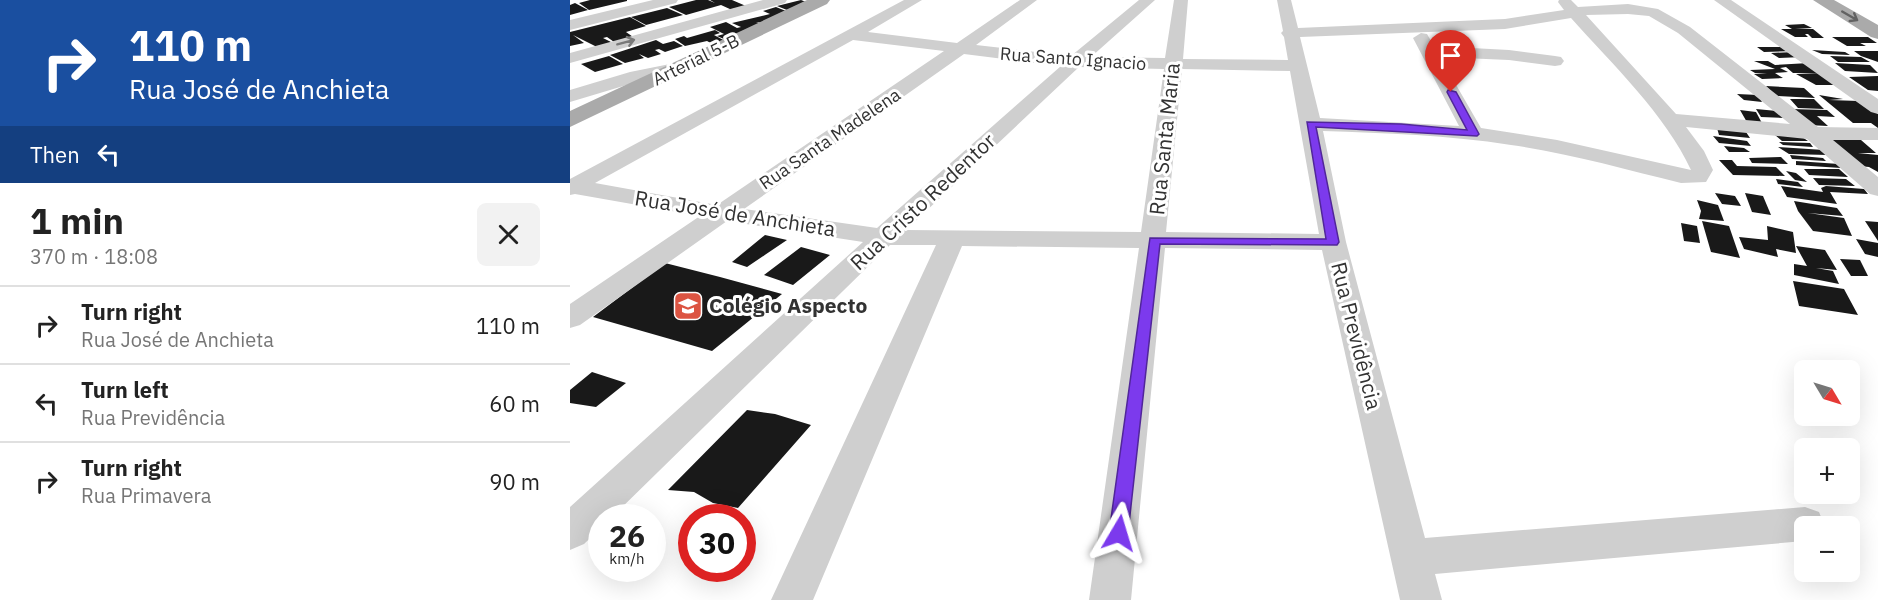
<!DOCTYPE html>
<meta charset="utf-8">
<style>
:root{--surface:#fff;--page:#f2f2f2;--text:#222;--muted:#767676;--line:#e0e0e0}
body{margin:0;font-family:"IBM Plex Sans",sans-serif;background:var(--page);color:var(--text);height:100vh;display:flex;flex-direction:column;font-size:22px;white-space:nowrap}
*{box-sizing:border-box;margin:0}
p{font-size:20px;color:var(--muted)}
.icon{flex:none;width:33px;height:33px;fill:none;stroke:currentColor;stroke-width:2;stroke-linecap:round;stroke-linejoin:round}
.map{position:relative;flex:1;overflow:hidden}
.sheet{display:flex;flex-direction:column;background:var(--surface);width:570px}
.sheet>*{flex:none}
.top-card{background:#1a4fa0;color:#fff;overflow:hidden}
.needle{width:39px;rotate:128deg}
.controls{position:absolute;left:1224px;top:360px;display:grid;gap:12px}
.controls a{display:grid;place-items:center;width:66px;height:66px;border-radius:9px;background:var(--surface);box-shadow:0 6px 24px #0002;font-size:30px}
.speed{position:absolute;left:18px;top:504px;display:flex;gap:12px;font-size:30px;font-weight:700;text-align:center}
.speed>*{display:grid;place-content:center;width:78px;height:78px;border-radius:50%;background:var(--surface);box-shadow:0 6px 24px #0002;line-height:1}
.speed small{font-size:15px;font-weight:400}
.speed .limit{border:9px solid #d22;background:#fff;color:#111}
.pin{position:absolute;display:grid;place-items:center;width:51px;height:51px;color:#fff;margin:-62px -26px;border-radius:50% 50% 50% 0;rotate:-45deg;box-shadow:0 0 6px #0007}
.pin .icon{rotate:45deg}
.me{position:absolute;width:66px;margin:-33px;rotate:7deg;stroke-linejoin:round;filter:drop-shadow(0 0 4px #0008)}
.turn{display:flex;align-items:center;gap:21px;height:126px;padding:0 30px;font-size:27px}
.turn .icon{width:78px;height:78px;stroke-width:2.5}
.turn b{display:block;font-size:42px;line-height:51px}
.then{display:flex;align-items:center;height:57px;padding:0 30px;background:#0003;gap:12px;font-size:22px}
.round{display:grid;place-items:center;flex:none;width:63px;height:63px;border-radius:9px;background:var(--page)}
.headline{display:flex;align-items:center;justify-content:space-between;height:102px;padding:0 30px}
h1{font-size:36px;font-weight:700;line-height:45px}
ul{padding:0;list-style:none}
li{display:flex;align-items:center;gap:18px;height:78px;padding:0 30px;border-top:2px solid var(--line)}
li div{flex:1}
li b{display:block;font-size:22px}
li em{font-style:normal}
main{display:flex;flex:1;min-height:0}
.map>svg:first-child{display:block}
.building{fill:#191919}
.lines{fill:none;stroke-linecap:round;stroke-linejoin:round}
.minor{fill:#cfcfcf;fill-rule:evenodd}
.major{fill:#aaa;fill-rule:evenodd}
.oneway{stroke:#626262}
.oneway2{stroke:#797979}
.route{fill:#7c3aed;stroke:#51269a;stroke-width:1.5}
.labels{text-anchor:middle;stroke-width:6;stroke-linejoin:round;paint-order:stroke}
.far-street-label{font-size:18px;fill:#323232;stroke:#fff}
.street-label{font-size:21px;fill:#323232;stroke:#fff}
.poi-label{font-size:21px;font-weight:bold;fill:#323232;stroke:#fff;text-anchor:start}
</style>
<main>
<section class="sheet">
<div class="top-card">
<div class="turn"><svg class="icon" aria-label="right" viewBox="0 0 24 24"><path d="M7 20v-9h11M14 6l5 5-5 5"/></svg><div><b>110 m</b>Rua José de Anchieta</div></div>
<div class="then">Then<svg class="icon" aria-label="left" viewBox="0 0 24 24"><path d="M17 20v-9H6M10 6l-5 5 5 5"/></svg></div>
</div>
<div class="headline"><div><h1>1 min</h1><p>370 m · 18:08</p></div><a class="round"><svg class="icon" aria-label="close" viewBox="0 0 24 24"><path d="M6 6l12 12M18 6L6 18"/></svg></a></div>
<ul>
<li><svg class="icon" aria-label="right" viewBox="0 0 24 24"><path d="M7 20v-9h11M14 6l5 5-5 5"/></svg><div><b>Turn right</b><p>Rua José de Anchieta</p></div><em>110 m</em></li>
<li><svg class="icon" aria-label="left" viewBox="0 0 24 24"><path d="M17 20v-9H6M10 6l-5 5 5 5"/></svg><div><b>Turn left</b><p>Rua Previdência</p></div><em>60 m</em></li>
<li><svg class="icon" aria-label="right" viewBox="0 0 24 24"><path d="M7 20v-9h11M14 6l5 5-5 5"/></svg><div><b>Turn right</b><p>Rua Primavera</p></div><em>90 m</em></li>
</ul>
</section>
<div class="map">
<svg width="1308" height="600" viewBox="0 0 1308 600">
<rect width="100%" height="100%" fill="#fff"/>
<path class="building" d="M20 0H57V1L19 10 9 3Z
M126 0H138L145 3 140 0H162L176 6 162 10 151 5 116 15 99 7Z
M231 0 241 4 222 12 207 6Z
M5 3 18 10 0 15V5Z
M206 7 221 13 193 23 186 22 194 25 154 39 147 36 154 34 140 27 156 22 167 28 171 27 162 23 200 14 193 11Z
M97 8 113 15 76 25 61 17Z
M60 17 76 26 56 32 66 39 47 44 37 37 33 38 45 44 29 48 3 35 14 43 0 46V32Z
M1234 24 1242 28 1225 29H1243L1254 38H1242L1238 34H1235L1238 37H1225L1211 29H1222L1215 25Z
M145 30 150 33 144 35 159 43 148 47 137 41 115 46 105 39 114 36 117 38Z
M1262 37H1298L1307 43H1290L1296 46H1277Z
M86 40 93 44 104 41 113 46 95 52 89 49 85 50 91 54 78 58 69 54 74 58 55 63 40 55Z
M1187 47H1215L1223 51 1194 52Z
M1242 50 1275 52 1280 55 1252 54Z
M1284 51H1308V62L1291 56Z
M1224 52 1232 57 1209 58 1201 53Z
M39 56 53 64 25 72 11 64Z
M1260 56 1291 57 1300 62H1268Z
M1184 61H1198L1205 65 1239 63 1270 85H1246L1226 74 1250 73H1223L1216 67 1210 68 1218 72 1205 73 1213 78 1192 79 1184 74 1197 73H1185L1180 70 1205 69Z
M1265 63 1300 65 1308 73 1275 71Z
M1308 76V91L1298 90 1279 77Z
M1196 86 1234 88 1245 98 1206 96Z
M1167 94 1188 95 1192 102 1174 100Z
M1249 95 1273 99 1259 100 1289 101 1308 114V128L1301 123H1283Z
M1220 99H1244L1254 109 1228 108Z
M1186 109 1207 111 1215 118 1191 117Z
M1220 109 1257 110 1265 117 1247 116 1258 126 1237 125Z
M1170 110 1186 112 1193 125 1178 124Z
M1147 128 1176 132 1180 138 1149 135Z
M1205 135 1232 137 1238 141H1212Z
M1143 136 1177 141 1181 146 1149 143Z
M1258 138 1291 140 1306 153H1288L1308 155V172L1299 167 1289 166Z
M1209 142 1240 143 1243 147 1213 145Z
M1154 146 1174 148 1180 152H1159Z
M1208 147 1254 150 1258 155 1219 154Z
M1220 155 1253 158 1256 161 1222 159Z
M1211 157 1218 164 1182 163 1179 158Z
M1149 160H1162L1167 166 1206 167 1215 176 1163 175Z
M1226 161 1269 164 1271 168 1226 165Z
M1234 169H1269L1278 177 1239 175Z
M1216 171 1226 173 1237 182 1225 180Z
M1243 178 1276 179 1285 186 1249 185Z
M1206 179 1228 182 1233 187 1208 184Z
M1211 186 1253 192 1251 188 1256 186 1294 189 1298 194 1260 192 1267 204 1217 197Z
M1145 193 1165 196 1171 206 1152 204Z
M1175 193 1193 196 1201 215 1182 212Z
M1127 200 1148 205 1154 221 1129 219 1131 211Z
M1224 201 1267 208 1273 216 1238 213 1274 218 1282 236 1243 231 1228 211Z
M1132 221 1159 226 1170 258 1141 252Z
M1295 221 1308 222V241Z
M1111 223 1127 226 1130 243 1114 241Z
M1197 226 1223 232 1226 253 1206 249 1208 257 1174 249 1169 237 1198 240Z
M195 235 217 240 177 267 162 262Z
M1286 239 1308 243V257L1295 254Z
M1226 246 1255 250 1267 270 1246 268 1263 271 1269 284 1224 275V264L1237 266Z
M231 247 260 255 223 285 194 275Z
M1270 259 1290 260 1298 276H1281Z
M95 263 150 277 212 294 142 351 23 317Z
M1223 281 1274 289 1288 315 1229 306Z
M22 372 56 383 26 407 0 403V390Z
M177 410 205 414 241 425 168 508 143 503 124 492 98 490Z"/>
<g class="lines">
<path class="minor" d="M83 0H108L106 3 0 30V20Z
M193 0H217L215 3 0 63V53Z
M334 0H352L298 32 387 43 450 0H467L406 45 501 56 569 0H585L521 57 595 58 604 0H618L613 59 718 60 714 37 711 33 713 31 707 0H721L728 28 935 19 994 10 988 2 989 0H1001L1008 7 1058 4 1088 9 1120 27 1248 127 1308 128V140H1263L1308 177V196L1300 194 1237 139 1116 127 1134 151 1143 170 1136 182 1111 183C1054 169 998 153 941 145 878 135 815 133 753 131L776 242 855 538 1235 507 1249 512 1254 524 1253 526H1234V541L865 574 872 600H830L752 250 595 248 561 600H519L569 248 392 246 243 600H201L366 245H320L41 518H32V527L14 544 0 550V507L293 242 157 221 10 325 0 328V304L130 216 5 194 0 195V179ZM1058 14 1079 16 1108 33 1220 124 1106 114 1016 15ZM1001 18C1041 63 1096 115 1121 170L987 140 911 128 870 57 939 60 985 66 991 65 994 61 991 57 985 56 939 50 864 46 857 34 851 33 843 38 889 126 750 118 730 37 935 29ZM283 40 374 51 147 205 25 183ZM394 54 491 66 307 228 174 209ZM509 67 594 69 571 232 336 230ZM612 69 720 71 749 234 596 232Z
M1144 0H1161L1308 99V114L1301 112Z
M110 62 116 63 119 67 116 71 70 81 0 102V90L60 72Z"/>
<path class="major" d="M237 0H260L257 4 0 127V111Z
M1243 0H1264L1308 25V39L1301 37Z"/>
</g>
<defs><path id="oneway-shaft" d="M-6 0H5M1.5-3L5.5 0L1.5 3" fill="none" stroke-width="1.6" stroke-linecap="round" stroke-linejoin="round" transform="scale(1.5)"/></defs>
<use class="oneway" href="#oneway-shaft" transform="translate(1280 16) rotate(30)"/>
<use class="oneway2" href="#oneway-shaft" transform="translate(56 42) rotate(-15)"/>
<path class="route" d="M878 90 886 92 909 134 907 136 746 127 769 242 767 245 590 244 558 533 555 539 549 541 542 539 539 533 580 238 756 239 737 122 831 124 897 130 877 92Z"/>
<defs>
<g id="school-square" transform="scale(1.5)"><rect x="-9" y="-9" width="18" height="18" rx="4" fill="#dc5442" stroke="#fff"/><path d="M0-5L7-2L0 1L-7-2ZM-4 1L0 2.5L4 1V4Q0 6-4 4Z" fill="#fff"/></g>
</defs>
<g fill-rule="evenodd">
<use href="#school-square" x="118" y="306"/>
</g>
<g class="labels">
<g class="far-street-label">
<text transform="translate(503 59) rotate(4)" y="6">Rua Santo Ignacio</text>
<text transform="translate(126 60) rotate(-26)" y="6">Arterial 5-B</text>
<text transform="translate(260 139) rotate(-34)" y="6">Rua Santa Madelena</text>
</g>
<g class="street-label">
<text transform="translate(595 139) rotate(-84)" y="7">Rua Santa Maria</text>
<text transform="translate(353 202) rotate(-43)" y="7">Rua Cristo Redentor</text>
<text transform="translate(165 214) rotate(9)" y="7">Rua José de Anchieta</text>
<text transform="translate(786 336) rotate(76)" y="7">Rua Previdência</text>
</g>
<g class="poi-label">
<text x="139" y="313">Colégio Aspecto</text>
</g>
</g>
</svg>
<div class="controls">
<a><svg class="needle" viewBox="-14 -14 28 28"><path d="M0-13l5 13h-10z" fill="#e53935"/><path d="M0 13l5-13h-10z" fill="#767676"/></svg></a>
<a>+</a>
<a>−</a>
</div>
<div class="speed"><div>26<small>km/h</small></div><div class="limit">30</div></div>
<div class="pin" style="left:881px;top:92px;background:#d93025"><svg class="icon" aria-label="arrive" viewBox="0 0 24 24"><path d="M6 21V4h12l-3 4 3 4H6"/></svg></div>
<svg class="me" style="left:549px;top:533px" viewBox="-20 -20 40 40"><path d="M0-17L14 15 0 8-14 15z" fill="#7c3aed" stroke="#fff" stroke-width="4"/></svg>
</div>
</main>
